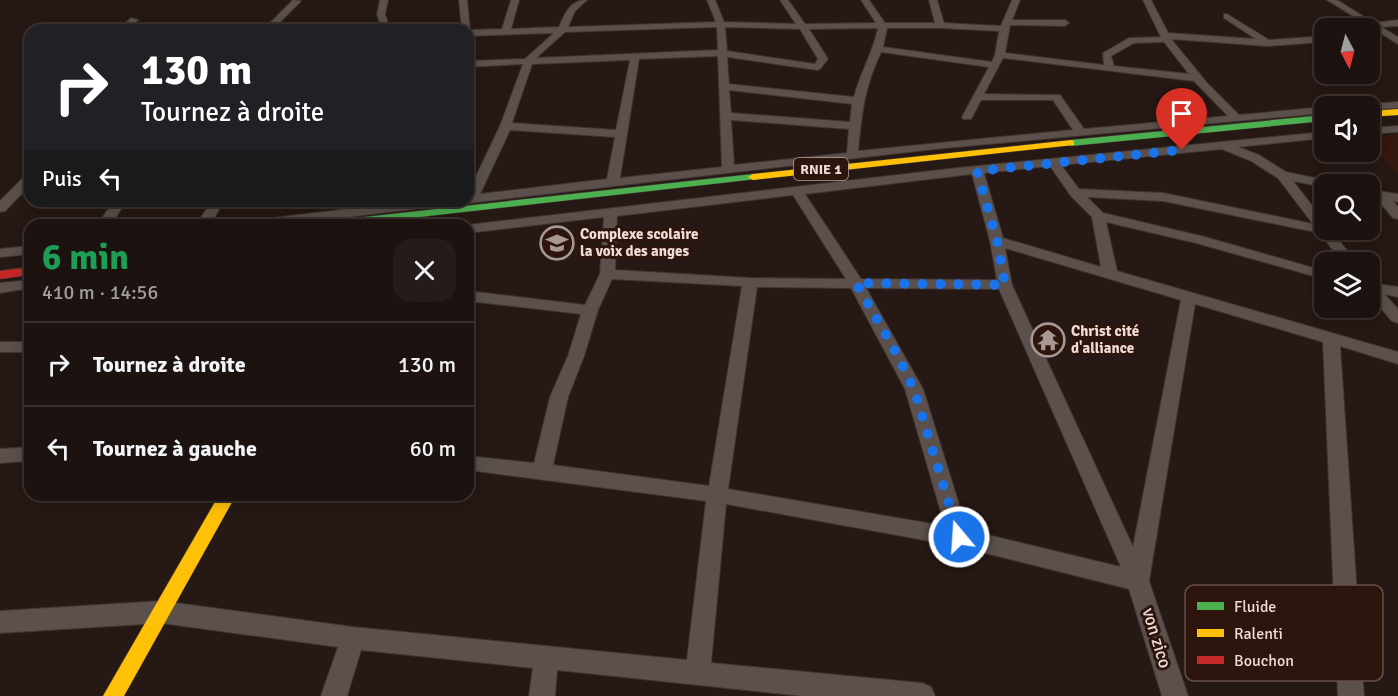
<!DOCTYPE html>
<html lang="fr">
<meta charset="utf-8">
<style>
:root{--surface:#1c120f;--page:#251b18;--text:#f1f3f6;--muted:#a09e9e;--line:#3a322f}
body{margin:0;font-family:Signika,sans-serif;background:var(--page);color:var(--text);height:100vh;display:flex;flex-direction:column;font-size:22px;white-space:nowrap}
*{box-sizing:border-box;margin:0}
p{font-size:20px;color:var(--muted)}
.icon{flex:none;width:33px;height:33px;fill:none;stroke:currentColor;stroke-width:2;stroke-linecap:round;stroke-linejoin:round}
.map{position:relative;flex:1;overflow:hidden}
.panel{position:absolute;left:24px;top:219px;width:450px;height:282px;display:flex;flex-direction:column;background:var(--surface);border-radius:18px;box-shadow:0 3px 15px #0003,0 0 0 2px var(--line)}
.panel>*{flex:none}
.hud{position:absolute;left:24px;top:24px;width:450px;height:183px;border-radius:18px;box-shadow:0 3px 15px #0003,0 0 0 2px var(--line);background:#202124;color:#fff;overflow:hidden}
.needle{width:39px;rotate:173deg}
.buttons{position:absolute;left:1314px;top:18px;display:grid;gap:12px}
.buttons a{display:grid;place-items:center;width:66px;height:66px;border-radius:12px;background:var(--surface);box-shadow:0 3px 15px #0003,0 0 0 2px var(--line);font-size:30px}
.pin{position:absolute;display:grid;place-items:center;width:51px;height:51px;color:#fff;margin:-62px -26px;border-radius:50% 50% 50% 0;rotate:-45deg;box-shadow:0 0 6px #0007}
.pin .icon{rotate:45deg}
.me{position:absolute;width:66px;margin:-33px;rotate:342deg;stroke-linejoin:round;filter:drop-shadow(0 0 4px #0008)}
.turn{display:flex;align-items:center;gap:21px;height:126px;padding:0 18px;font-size:27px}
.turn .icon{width:78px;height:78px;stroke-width:2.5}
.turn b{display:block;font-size:42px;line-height:51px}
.then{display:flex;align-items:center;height:57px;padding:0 18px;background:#0003;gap:12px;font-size:22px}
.round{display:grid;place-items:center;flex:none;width:63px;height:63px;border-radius:18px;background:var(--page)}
.headline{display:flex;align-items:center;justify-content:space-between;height:102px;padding:0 18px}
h1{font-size:36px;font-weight:800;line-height:45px;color:#1e9e55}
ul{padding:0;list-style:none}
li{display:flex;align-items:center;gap:18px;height:84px;padding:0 18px;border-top:2px solid var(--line)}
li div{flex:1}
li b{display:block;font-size:22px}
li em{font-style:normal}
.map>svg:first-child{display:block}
.built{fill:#35180f}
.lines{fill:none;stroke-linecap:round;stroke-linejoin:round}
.street-casing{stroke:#3f3430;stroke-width:2}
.fast-casing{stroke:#3f3430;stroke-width:1}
.slow-casing{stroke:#3f3430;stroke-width:1}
.jam-casing{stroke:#3f3430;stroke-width:1}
.street{fill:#5b504b;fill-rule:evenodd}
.fast{fill:#4caf50;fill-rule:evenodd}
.slow{fill:#ffc107;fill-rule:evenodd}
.jam{fill:#c62828;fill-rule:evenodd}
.route{stroke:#1a73e8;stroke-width:10;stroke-dasharray:0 18}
.labels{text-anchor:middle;stroke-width:6;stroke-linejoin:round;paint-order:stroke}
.shield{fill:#2d150d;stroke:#b3a09a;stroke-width:1.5}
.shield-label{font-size:14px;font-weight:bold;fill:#eddbd6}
.poi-label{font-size:15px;font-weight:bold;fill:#eddbd6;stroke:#2d150d;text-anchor:start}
.near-street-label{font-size:18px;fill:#eddbd6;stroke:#2d150d}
.key{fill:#2d150d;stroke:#675049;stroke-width:1.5}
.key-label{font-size:16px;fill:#eddbd6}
</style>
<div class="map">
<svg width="1398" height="696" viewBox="0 0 1398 696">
<rect width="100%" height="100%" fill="#261814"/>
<path class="built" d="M1398 134V174L1370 145V137Z"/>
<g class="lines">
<g class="street-casing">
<path id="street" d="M293 0 301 1 272 30H263Z
M380 0H388L385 14 390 30H382L377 14Z
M459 0H467L470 30 502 29 511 0H519L511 29 559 27C565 13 570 0 587 0L575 11 568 27 716 22 707 0H715L724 22 796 24 780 0H788L805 24 876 23 861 0H869L885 23H935L929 0H937L944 23 1001 26 1012 0H1020L1012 20H1065L1069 23 1065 26 1010 25 1005 53 1104 65 1103 53 1129 38 1161 37 1143 0H1151L1168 33 1256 39 1224 18V14H1227L1269 40 1324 36V42L1267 46 1171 39 1207 83 1239 115 1324 107V113L935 149 468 203 463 201H468V193L500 126 523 64 468 67V61L525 59 554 33 468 36V30H462ZM717 27 718 50 536 58 565 32ZM725 27 800 29 818 59 815 64 727 51ZM878 28C873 53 860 73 854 97L729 84 727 57 817 70 820 69 828 59 809 29ZM887 28H940L999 31 995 55 992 62 883 47ZM1164 42 1189 74 1114 66 1111 56 1134 43ZM881 52 989 67 962 117 963 119H971L981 100H1053L1073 130 858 151C862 113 864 88 881 52ZM718 56 722 167 620 178 639 59ZM1003 58 1194 81 1228 116 1084 129 1060 95 984 94ZM630 60 616 130 512 123 532 64ZM729 90 852 104 850 122 731 113ZM731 120 849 129 847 153 734 165ZM510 130 615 137 607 179 480 194Z
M1327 0H1337L1374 23 1398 20V26L1381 27 1398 37V44Z
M131 18 138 20 127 30H118Z
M1398 102V108L1370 110V106H1365L1370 104Z
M1398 126V132L1370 134V128Z
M1324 132V138L1238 147 1259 155 1286 172 1330 181 1332 184H1324V187L1293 181 1324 221V230H1331L1356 262H1342L1320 233 1163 201 1087 197 1103 213 1205 237 1324 271V279L1196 243 1106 222 1117 271 1398 352V364L1340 346 1364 696H1338L1323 342 1195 304 1149 581 1188 696H1162L1129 589 957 546 726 504 711 663 922 683 931 687 935 696H802L557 670 555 696H529L533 668 361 650 347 696H321L338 647 161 623 0 633V611L161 601 353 627 687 660 706 501 468 470V456L534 463 550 397 568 356 581 314 468 301V291L585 305 600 274 604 217 468 233V225L957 168ZM1222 149 1251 161 1278 178 1313 224 1163 193 1079 189 1061 165ZM1050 166 1071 196 1092 217 1101 267 1003 238 984 173ZM972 174 990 241 997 280 861 279 805 194ZM793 195 846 279 750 278 615 270 617 216ZM1005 248 1181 300 1133 547 1012 285ZM612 279 742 286 709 486 553 465 568 397 584 356 598 310ZM757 287 851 288 905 389 945 526 728 489ZM866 288 999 289 1121 567 967 530 923 389Z
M30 174V185L5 211 0 212V201L26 175Z
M1370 190 1398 194V202L1393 201 1398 207V219L1393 218 1377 199 1370 198Z
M114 201H126L111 225H97Z
M212 201H224L210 225H196Z
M415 201H453L447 205 281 225H241L248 221Z
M30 246V254L0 257V249Z
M30 280V288L0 293V283Z
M1370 283 1398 287V297L1384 294 1398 309V323L1392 321 1370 296Z
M0 342H30V352H0Z
M30 447V461L0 463V449Z"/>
</g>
<g class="fast-casing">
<path id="fast" d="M1324 115V121L1071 146 1066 143 1071 140Z
M753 174 758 177 757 179 349 225H313L319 222Z"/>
</g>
<g class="slow-casing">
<path id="slow" d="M1398 109V115L1370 117V111Z
M1071 140 1074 141V145L753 180 748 177 753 174Z
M219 495H236L124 696H103Z"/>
</g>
<g class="jam-casing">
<path id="jam" d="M30 267V275L0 279V271Z"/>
</g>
<use href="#street" class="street"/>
<use href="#fast" class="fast"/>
<use href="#slow" class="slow"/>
<use href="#jam" class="jam"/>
</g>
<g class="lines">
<path class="route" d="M959 537 914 389 894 349 856 283 1005 285 997 241 977 171 1182 150"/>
</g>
<defs>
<g id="school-ring" transform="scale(1.725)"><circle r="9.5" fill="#2d150d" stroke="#a79792" stroke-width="1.5"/><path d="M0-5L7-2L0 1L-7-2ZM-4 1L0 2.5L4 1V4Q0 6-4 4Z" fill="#a79792"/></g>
<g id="temple-ring" transform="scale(1.725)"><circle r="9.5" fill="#2d150d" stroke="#a79792" stroke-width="1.5"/><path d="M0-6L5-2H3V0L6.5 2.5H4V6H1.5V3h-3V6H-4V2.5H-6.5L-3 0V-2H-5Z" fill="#a79792"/></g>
</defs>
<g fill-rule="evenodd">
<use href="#school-ring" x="557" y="243"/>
<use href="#temple-ring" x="1048" y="340"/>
</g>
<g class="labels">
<rect class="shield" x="794" y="158" width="54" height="22" rx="4.5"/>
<g class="shield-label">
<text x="821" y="174">RNIE 1</text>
</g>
<g class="poi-label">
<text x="580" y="239">Complexe scolaire<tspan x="580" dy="17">la voix des anges</tspan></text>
<text x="1071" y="336">Christ cité<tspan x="1071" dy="17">d'alliance</tspan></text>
</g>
<g class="near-street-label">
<text transform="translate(1157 638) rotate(73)" y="6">von zico</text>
</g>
</g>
<rect x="1185" y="585" width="198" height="96" rx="9" class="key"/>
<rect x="1197" y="602" width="27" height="8" fill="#4caf50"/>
<rect x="1197" y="629" width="27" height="8" fill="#ffc107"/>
<rect x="1197" y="656" width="27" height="8" fill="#c62828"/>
<g class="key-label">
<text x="1234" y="612">Fluide</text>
<text x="1234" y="639">Ralenti</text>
<text x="1234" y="666">Bouchon</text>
</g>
</svg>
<div class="buttons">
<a><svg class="needle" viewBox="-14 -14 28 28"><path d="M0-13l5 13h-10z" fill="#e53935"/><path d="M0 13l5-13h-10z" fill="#a09e9e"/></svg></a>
<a><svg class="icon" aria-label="sound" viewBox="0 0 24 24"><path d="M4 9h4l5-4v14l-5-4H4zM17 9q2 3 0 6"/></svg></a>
<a><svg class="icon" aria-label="search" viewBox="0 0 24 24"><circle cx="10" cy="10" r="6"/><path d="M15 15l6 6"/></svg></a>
<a><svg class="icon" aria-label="layers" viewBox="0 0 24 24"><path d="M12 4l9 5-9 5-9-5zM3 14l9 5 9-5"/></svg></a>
</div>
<div class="pin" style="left:1182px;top:150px;background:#d93025"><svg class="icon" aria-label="arrive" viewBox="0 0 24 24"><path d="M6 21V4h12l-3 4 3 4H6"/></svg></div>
<svg class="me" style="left:959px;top:537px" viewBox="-20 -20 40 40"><circle r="17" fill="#1a73e8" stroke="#fff" stroke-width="3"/><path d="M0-11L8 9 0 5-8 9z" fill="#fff"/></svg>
<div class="hud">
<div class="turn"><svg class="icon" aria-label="right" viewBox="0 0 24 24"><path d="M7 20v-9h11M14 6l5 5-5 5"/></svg><div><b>130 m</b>Tournez à droite</div></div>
<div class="then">Puis<svg class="icon" aria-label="left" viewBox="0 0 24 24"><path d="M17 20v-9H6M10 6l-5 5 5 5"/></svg></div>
</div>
<section class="panel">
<div class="headline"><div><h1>6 min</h1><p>410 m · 14:56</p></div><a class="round"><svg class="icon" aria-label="close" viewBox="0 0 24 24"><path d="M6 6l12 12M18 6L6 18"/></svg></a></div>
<ul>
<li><svg class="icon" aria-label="right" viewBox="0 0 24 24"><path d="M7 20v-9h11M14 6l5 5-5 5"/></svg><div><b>Tournez à droite</b></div><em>130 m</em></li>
<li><svg class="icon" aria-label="left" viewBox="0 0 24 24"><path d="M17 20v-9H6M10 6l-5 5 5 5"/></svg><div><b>Tournez à gauche</b></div><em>60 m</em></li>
</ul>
</section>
</div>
